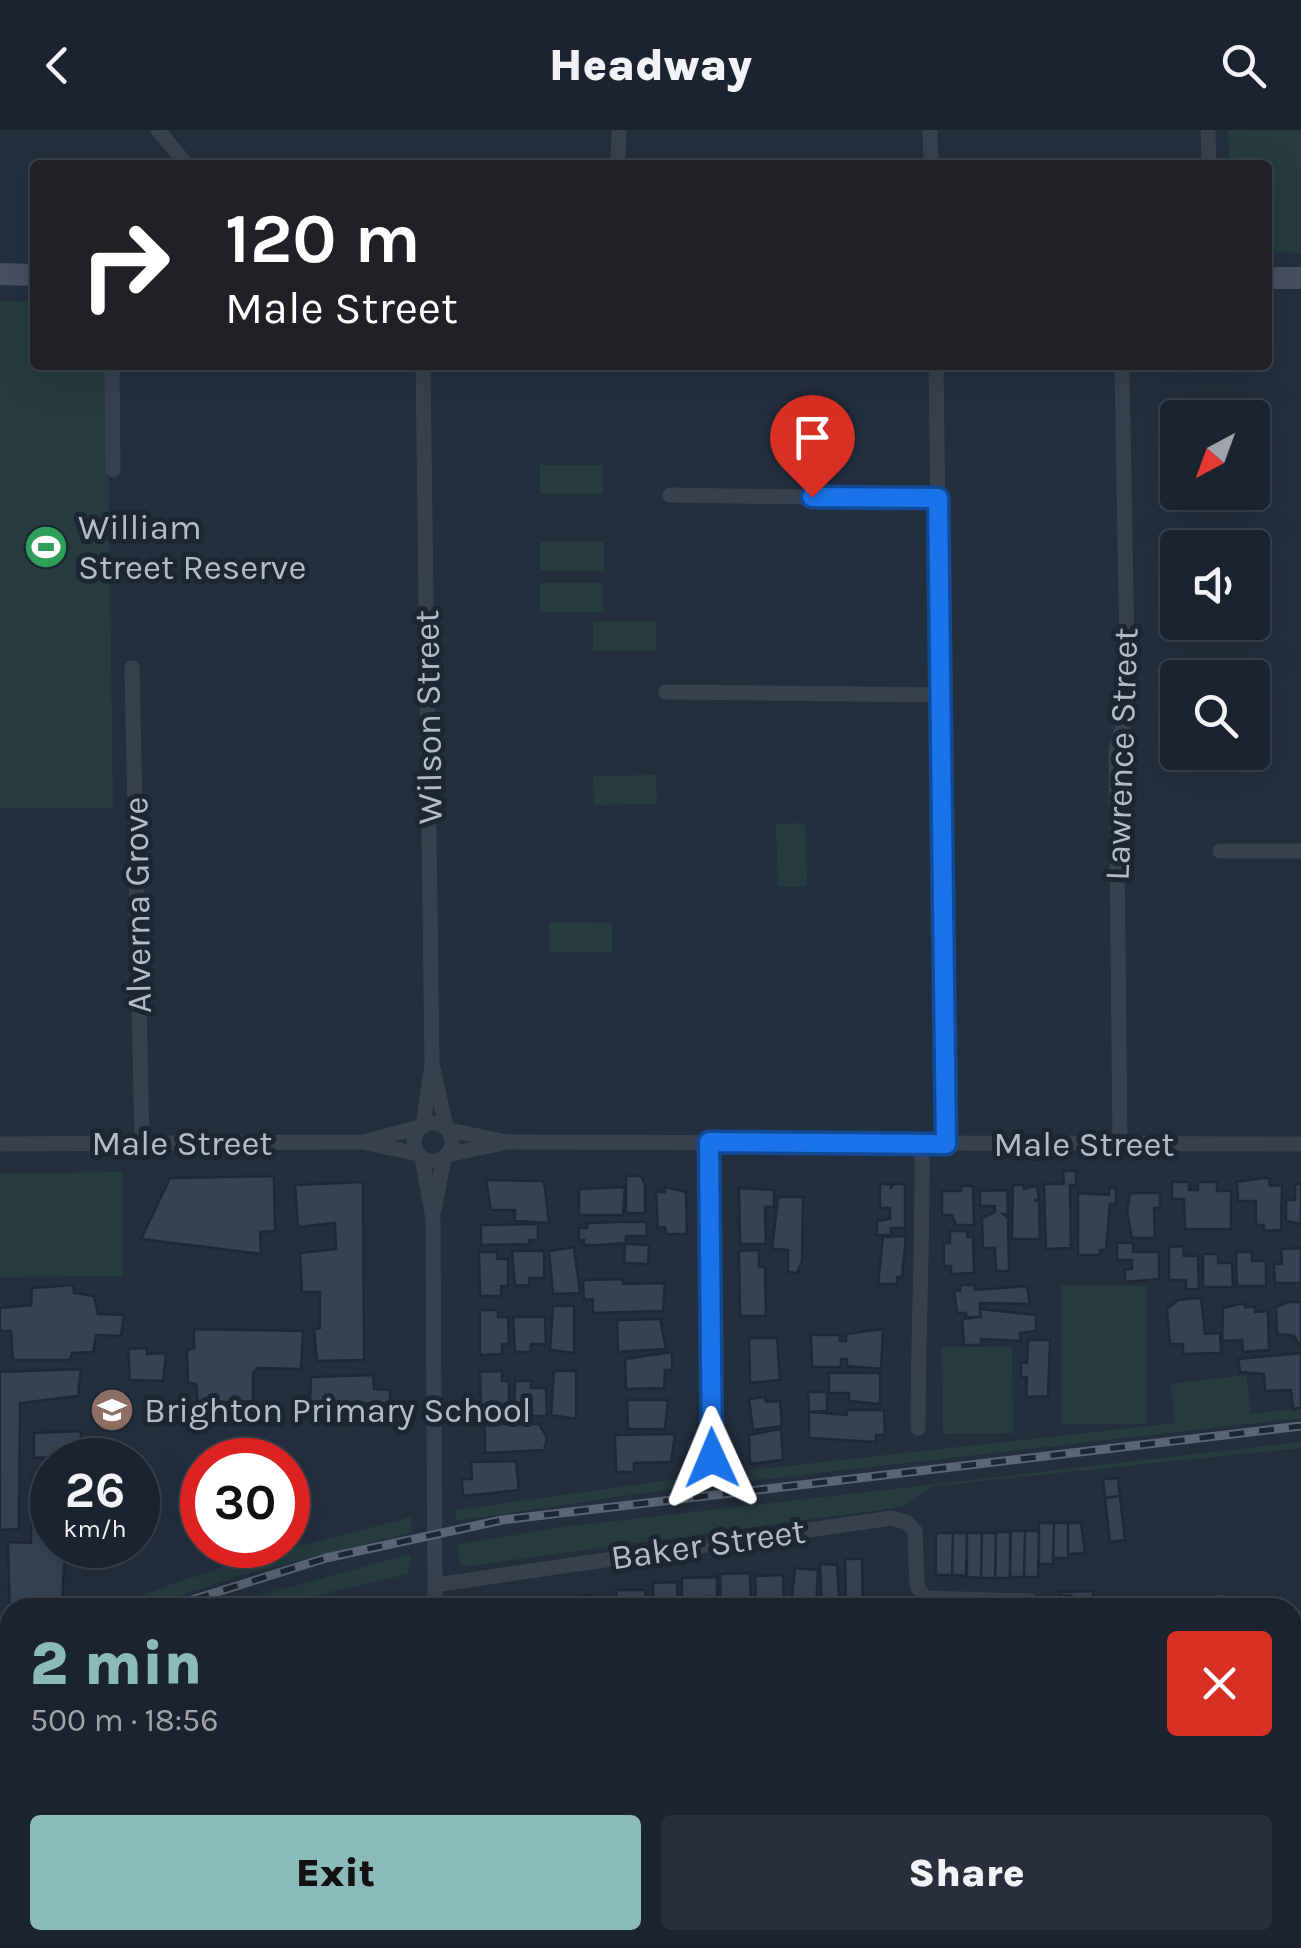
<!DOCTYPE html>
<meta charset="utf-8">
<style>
:root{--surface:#1b232e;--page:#282f3a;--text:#f1f3f6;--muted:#a0a4aa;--line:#39404a;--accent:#8bbbb9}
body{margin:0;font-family:Karla,sans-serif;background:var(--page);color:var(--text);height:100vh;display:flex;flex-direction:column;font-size:38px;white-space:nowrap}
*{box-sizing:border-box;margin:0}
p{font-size:32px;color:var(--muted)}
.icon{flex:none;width:55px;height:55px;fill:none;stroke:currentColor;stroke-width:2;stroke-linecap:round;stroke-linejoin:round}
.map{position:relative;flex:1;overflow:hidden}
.details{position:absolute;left:0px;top:1468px;width:1302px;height:352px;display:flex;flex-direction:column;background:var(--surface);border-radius:30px 30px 0 0;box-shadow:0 10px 40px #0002,0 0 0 2px var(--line)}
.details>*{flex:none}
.top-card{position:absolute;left:30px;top:30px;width:1242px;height:210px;border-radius:10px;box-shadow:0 10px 40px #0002,0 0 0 2px var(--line);background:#202124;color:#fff;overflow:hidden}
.needle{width:65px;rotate:221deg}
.tools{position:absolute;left:1160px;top:270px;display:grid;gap:20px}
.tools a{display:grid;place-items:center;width:110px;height:110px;border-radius:10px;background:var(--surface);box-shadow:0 10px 40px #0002,0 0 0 2px var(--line);font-size:50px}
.speed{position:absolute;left:30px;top:1308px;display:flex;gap:20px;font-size:50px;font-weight:700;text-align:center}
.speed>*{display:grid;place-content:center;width:130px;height:130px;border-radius:50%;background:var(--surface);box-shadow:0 10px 40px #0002,0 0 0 2px var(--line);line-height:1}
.speed small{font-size:25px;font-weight:400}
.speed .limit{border:15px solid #d22;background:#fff;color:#111}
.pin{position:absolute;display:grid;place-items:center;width:85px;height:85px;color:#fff;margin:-102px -42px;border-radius:50% 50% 50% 0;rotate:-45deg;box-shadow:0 0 10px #0007}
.pin .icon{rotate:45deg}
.me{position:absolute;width:110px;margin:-55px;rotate:359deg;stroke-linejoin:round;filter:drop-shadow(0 0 8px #0008)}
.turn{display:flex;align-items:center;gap:35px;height:210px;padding:0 30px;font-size:45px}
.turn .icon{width:130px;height:130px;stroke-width:2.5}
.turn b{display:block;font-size:70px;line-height:85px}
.round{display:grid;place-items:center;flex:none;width:105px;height:105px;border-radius:10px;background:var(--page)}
.overview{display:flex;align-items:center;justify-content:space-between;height:170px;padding:0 30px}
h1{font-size:60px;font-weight:800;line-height:75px;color:var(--accent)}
.primary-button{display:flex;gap:20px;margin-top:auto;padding:20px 30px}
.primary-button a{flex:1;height:115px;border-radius:10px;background:var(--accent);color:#111;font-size:40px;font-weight:800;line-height:115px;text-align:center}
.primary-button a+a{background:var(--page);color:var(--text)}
header{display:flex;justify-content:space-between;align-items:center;height:130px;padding:0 30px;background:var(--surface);font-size:45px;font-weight:800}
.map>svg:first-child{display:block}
.green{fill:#263c3f}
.building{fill:#364354;stroke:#1f2835;stroke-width:2.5}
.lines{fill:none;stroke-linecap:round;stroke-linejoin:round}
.street{stroke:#38414e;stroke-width:15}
.secondary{stroke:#465061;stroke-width:22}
.rail-casing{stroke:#5a6575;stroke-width:9}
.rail{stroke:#1d2633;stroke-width:5;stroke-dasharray:15;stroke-linecap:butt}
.route-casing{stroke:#114b97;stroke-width:25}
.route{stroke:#1a73e8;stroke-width:18}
.labels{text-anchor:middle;stroke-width:10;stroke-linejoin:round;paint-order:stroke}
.poi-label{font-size:35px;fill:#b4bcc9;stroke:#1d2633;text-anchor:start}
.street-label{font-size:35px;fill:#b4bcc9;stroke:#1d2633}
</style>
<header><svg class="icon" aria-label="back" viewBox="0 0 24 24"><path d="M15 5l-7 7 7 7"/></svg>Headway<svg class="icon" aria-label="search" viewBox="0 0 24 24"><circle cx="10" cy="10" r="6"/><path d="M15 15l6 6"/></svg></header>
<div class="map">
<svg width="1301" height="1818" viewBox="0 0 1301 1818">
<rect width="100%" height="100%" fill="#242f3e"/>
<path class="green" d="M1228 0H1301V123L1268 122V35H1229Z
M0 171 35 172V235H107L113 678H0Z
M540 335H603V364H540Z
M540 412H604V441L540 440Z
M540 453H603V482H540Z
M656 491V520L593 521V492Z
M656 645 657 674 594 675 593 646Z
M805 693 807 756 778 757 776 694Z
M549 792 612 793V822H549Z
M122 1042 123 1146 0 1147V1044Z
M1061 1156H1146L1147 1294H1061Z
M942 1217H1012L1013 1303 943 1304Z
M1246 1245 1251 1284 1301 1278V1288L644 1363 456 1391V1380L706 1345 1175 1293 1171 1254Z
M1301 1312V1318L932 1356 902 1377 461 1437 457 1415 564 1397Z
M411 1387 412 1402 239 1446 146 1477H107L231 1434Z
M411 1424 408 1444 267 1477H218Z
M566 1810H735V1818H566Z"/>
<path class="building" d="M1063 1041H1076V1055H1070L1071 1118 1046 1119 1044 1054H1064Z
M274 1046 275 1101 260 1102 261 1124 141 1109 170 1048Z
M626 1046H641L645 1054V1083H626Z
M1263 1048H1269L1270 1056 1282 1055 1281 1100 1264 1101V1095H1256V1071H1238L1237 1052Z
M486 1050 544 1051 549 1093 515 1091V1080H491Z
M363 1052 364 1230 317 1231 314 1199 320 1198V1162H302L300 1123 336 1119 335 1093 298 1097 295 1055Z
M1172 1052H1189V1060H1198V1052H1217V1061H1231V1099H1185L1184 1069H1172Z
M880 1054H891V1059L893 1054H905V1098H891V1105H877V1091L890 1089V1078H880Z
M1295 1054H1301V1094L1286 1091V1070H1295Z
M1013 1055H1024V1059L1037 1055 1039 1070H1034L1039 1071 1040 1109H1012Z
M961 1056H973L974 1095H956L952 1085H942V1061H961Z
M625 1057 623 1085H579V1059Z
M665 1057 686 1062 687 1104H666L665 1097 658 1098 656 1062H665Z
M739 1058 774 1060V1077H765L766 1114H740Z
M1109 1058H1116V1074H1110L1106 1120H1100V1125H1078V1063L1109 1065Z
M1007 1060 1008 1084H1003L1008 1088 1009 1141H996L995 1118H983L982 1088 995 1082V1076H980V1061Z
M1130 1063H1160V1078H1154L1155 1108H1132L1127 1081Z
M778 1067H803L802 1131 797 1143 788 1142V1120L772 1119Z
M619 1092H646L647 1106H626V1113L600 1115H584V1110H579V1098H587L588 1093Z
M538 1094V1110H529V1114L481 1115V1095Z
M950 1101H967V1107H973L974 1143 951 1144V1136H944V1113H950Z
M906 1106 902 1147H897V1154H878L883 1107Z
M1117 1113H1133V1122H1159V1149L1125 1152V1140L1132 1139V1130H1117Z
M625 1114 649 1115 648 1134 624 1133Z
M1183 1116 1184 1126H1198L1199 1159H1186V1150H1169V1117Z
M574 1117 580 1163 553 1164 549 1121Z
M1301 1118V1153H1275L1274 1134H1282L1281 1119Z
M759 1120V1137H765L766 1186H740L739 1121Z
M512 1121H544V1148H529V1155L515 1156Z
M479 1122H497V1129H508V1156H501V1166H480Z
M1236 1122H1252V1131H1266V1156H1237Z
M1203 1124H1218V1133H1232L1233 1157H1203Z
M623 1149V1154L665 1153 663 1181 593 1183V1169L584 1170 583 1150Z
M73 1155 74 1163 94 1166 98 1184 124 1185 121 1206 96 1205 93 1222 72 1223 70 1230H13L11 1201H0V1178L31 1175 32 1158Z
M960 1155H975V1160L1027 1156 1030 1174 980 1173V1187H966V1183H957L954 1160 960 1161Z
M1201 1168 1205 1204 1220 1203 1221 1223 1183 1224V1214H1170L1167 1179 1178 1170Z
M1288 1172H1301V1218L1294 1206 1277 1204 1276 1177Z
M1244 1173 1245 1177H1255V1182L1268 1181 1269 1220 1243 1222 1242 1210 1222 1211 1223 1178Z
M553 1176H574V1223L550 1220Z
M980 1179 1036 1185V1201L1020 1203 1021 1211 981 1209V1215H964L962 1189 981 1187Z
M480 1180H498V1187H508L509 1214H502V1224L480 1225Z
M513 1187H545L546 1214H531V1222H515Z
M660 1189 666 1219 618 1222 617 1190Z
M194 1199 303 1201 301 1239 258 1238 253 1243V1271L198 1274 196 1254 188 1253 187 1220 194 1218Z
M883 1199 881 1239 847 1236V1229H841V1237H812L811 1205H840V1211H846V1204Z
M749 1208H777L780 1250 750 1253Z
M1028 1210H1050L1048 1266 1026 1267 1027 1247H1021V1233H1027Z
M147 1218V1224L166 1223 163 1251 130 1250 128 1219Z
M672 1222V1240H665L664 1258 626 1259 625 1229Z
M1301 1223V1278L1293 1279 1291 1260 1265 1261 1264 1244 1240 1242 1238 1229Z
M81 1239 78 1266 20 1273 19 1399 0 1400V1242Z
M502 1241V1251H509V1278H499V1286H481L480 1242Z
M554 1241H576V1289L551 1285Z
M829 1243H880V1274L849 1271V1263H829Z
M373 1245 374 1259 390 1260V1274L310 1272 311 1247Z
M515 1251H531V1258H546L547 1286H514Z
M808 1262H827V1281L809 1282Z
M765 1267 766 1272 780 1271 782 1296 753 1300 749 1269Z
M627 1270H668L665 1299H628Z
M847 1280H884L885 1305H876V1312L809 1308V1282L847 1285Z
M485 1294H539L547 1308 544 1320 485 1323Z
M781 1299 783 1330 750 1334 749 1305Z
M81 1301V1326L34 1328V1303Z
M675 1304 671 1332 634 1333V1342H616L615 1305Z
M516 1331 519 1360 463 1366 462 1349H472L471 1332Z
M32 1348H52V1415L65 1417 62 1476 10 1478V1495L8 1412 31 1413Z
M1118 1348 1120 1366 1105 1368 1103 1349Z
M1120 1366 1125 1410 1110 1412 1105 1368Z
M1039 1393H1054L1053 1434H1039Z
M1054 1393H1068V1428H1053Z
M1068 1393H1081L1085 1423 1068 1424Z
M1011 1401H1025L1024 1447H1010Z
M1025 1401H1039L1038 1447H1024Z
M996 1402H1010V1448H995Z
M936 1403H953L952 1445H936Z
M953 1403H967V1446L952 1445Z
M967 1403H982L981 1448 966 1447Z
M982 1403H996L995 1448H981Z
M845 1429H862L863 1478H846Z
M820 1434 837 1435 840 1478H822Z
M795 1438 818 1440 816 1478H791Z
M750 1443 751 1478H721L720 1444Z
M783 1445 784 1478H756L755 1446Z
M717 1447V1467H708L714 1478H682V1448Z
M677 1452 678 1478H653V1453Z
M616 1460H645L646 1478H617Z
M1093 1461V1478H1073L1072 1466 1059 1465V1462Z
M581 1465H593L594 1478H567V1471L581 1470Z
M483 1468V1473L518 1474 519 1478H455V1472Z
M1294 1582H1301V1618H1292Z
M1292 1628H1301V1665H1294L1297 1638H1292Z
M467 1810H566V1818H467Z"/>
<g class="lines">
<path class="street" d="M158 0 187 35
M930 0 931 35
M1208 0 1209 35
M618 35 619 0
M112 235 113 340
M423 235 432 934 423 995
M936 235 946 1014
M670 365 938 369
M132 538 142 1013
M666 562 942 565
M1220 721H1301
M433 938 446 997
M414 1012a19 19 0 1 1 38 0a19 19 0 1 1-38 0Z
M449 1000 507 1012 1301 1014
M367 1013 418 1024
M709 1013 711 1328
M0 1014 363 1012 420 997
M1120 1014 1116 620 1128 581 1122 235
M447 1025 503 1013
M422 1028 433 1089 435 1478
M434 1080 444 1028
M918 1298C918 1203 923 1109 922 1014
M435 1455 891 1388 906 1392 915 1401 917 1456 925 1468 1030 1471 1041 1478
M1219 1472V1478
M1292 1705H1301
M0 1712H10
M117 1810V1818
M439 1810V1818
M775 1810V1818
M1228 1810V1818"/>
<path class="secondary" d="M0 144 35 145
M1268 148H1301"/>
<g class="rail-casing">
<path id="rail" d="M166 1478 326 1428 502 1390 1301 1296
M0 1545 10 1540"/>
</g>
<use href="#rail" class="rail"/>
</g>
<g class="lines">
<g class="route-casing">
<path id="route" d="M712 1328 709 1012 946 1014 938 368 812 367"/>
</g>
<use href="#route" class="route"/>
</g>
<defs>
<g id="stadium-disc" transform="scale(2.25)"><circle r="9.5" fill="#2e9e5b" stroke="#1d2633"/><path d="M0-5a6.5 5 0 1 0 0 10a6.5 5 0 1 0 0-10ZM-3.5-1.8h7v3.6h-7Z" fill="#fff"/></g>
<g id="school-disc" transform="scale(2.25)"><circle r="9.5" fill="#8d6e63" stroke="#1d2633"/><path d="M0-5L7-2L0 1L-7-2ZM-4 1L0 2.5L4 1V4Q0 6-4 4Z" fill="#fff"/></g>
</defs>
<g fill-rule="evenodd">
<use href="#stadium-disc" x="46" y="417"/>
<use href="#school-disc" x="112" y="1280"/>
</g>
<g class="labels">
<g class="poi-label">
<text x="78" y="409">William<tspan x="78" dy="40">Street Reserve</tspan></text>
<text x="144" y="1292">Brighton Primary School</text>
</g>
<g class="street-label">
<text transform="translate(428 587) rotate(-91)" y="12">Wilson Street</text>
<text transform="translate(1121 624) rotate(-88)" y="12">Lawrence Street</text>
<text transform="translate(137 775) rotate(-91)" y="12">Alverna Grove</text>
<text x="182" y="1025">Male Street</text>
<text x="1084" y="1026">Male Street</text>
<text transform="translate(708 1414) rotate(-8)" y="12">Baker Street</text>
</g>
</g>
</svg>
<div class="tools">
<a><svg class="needle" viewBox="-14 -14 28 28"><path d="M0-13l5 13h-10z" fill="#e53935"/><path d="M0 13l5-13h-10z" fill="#a0a4aa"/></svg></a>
<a><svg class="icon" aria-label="sound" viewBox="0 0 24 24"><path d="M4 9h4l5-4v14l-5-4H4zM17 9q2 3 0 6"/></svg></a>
<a><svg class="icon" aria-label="search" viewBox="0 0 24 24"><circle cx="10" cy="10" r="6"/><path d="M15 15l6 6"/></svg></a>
</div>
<div class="speed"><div>26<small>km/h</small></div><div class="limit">30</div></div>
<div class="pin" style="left:812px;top:367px;background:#d93025"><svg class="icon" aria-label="arrive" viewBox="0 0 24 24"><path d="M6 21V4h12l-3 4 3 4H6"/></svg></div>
<svg class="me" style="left:712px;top:1328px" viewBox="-20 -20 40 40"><path d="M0-17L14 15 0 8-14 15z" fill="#1a73e8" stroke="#fff" stroke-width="4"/></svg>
<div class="top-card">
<div class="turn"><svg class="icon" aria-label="right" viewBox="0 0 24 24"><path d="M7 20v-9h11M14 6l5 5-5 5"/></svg><div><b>120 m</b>Male Street</div></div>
</div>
<section class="details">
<div class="overview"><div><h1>2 min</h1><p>500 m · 18:56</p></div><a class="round" style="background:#d93025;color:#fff"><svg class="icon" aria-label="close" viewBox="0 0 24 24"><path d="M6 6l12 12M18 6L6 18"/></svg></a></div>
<div class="primary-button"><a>Exit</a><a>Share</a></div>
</section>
</div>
